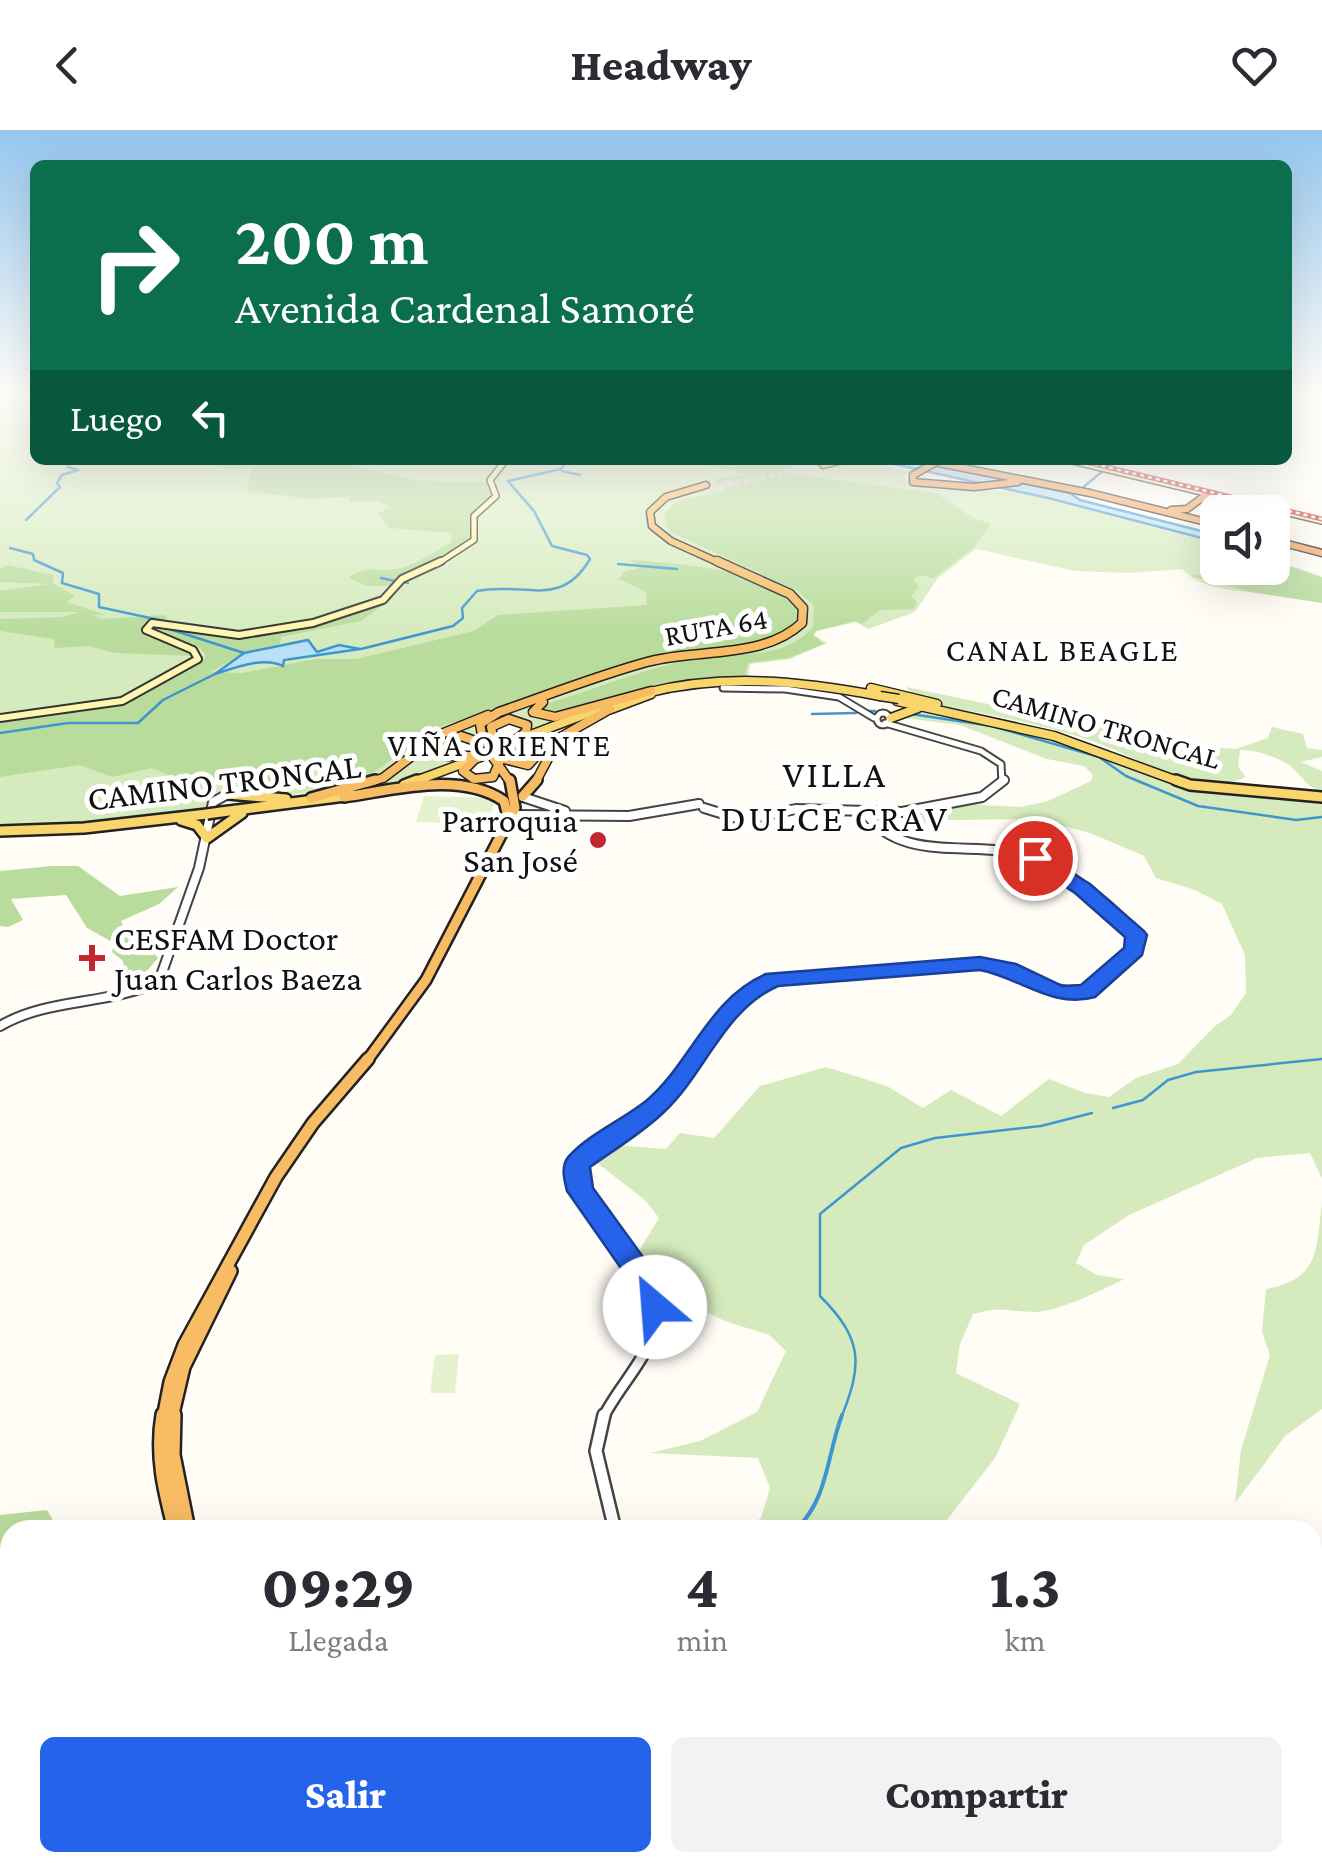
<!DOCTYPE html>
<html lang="es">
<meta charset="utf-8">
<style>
:root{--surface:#fff;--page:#f2f2f3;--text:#2b2b33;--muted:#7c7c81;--accent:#2563eb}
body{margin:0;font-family:"Crimson Pro",serif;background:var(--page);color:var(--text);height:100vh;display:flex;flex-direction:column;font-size:38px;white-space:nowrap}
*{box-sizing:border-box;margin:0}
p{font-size:32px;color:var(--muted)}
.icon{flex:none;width:55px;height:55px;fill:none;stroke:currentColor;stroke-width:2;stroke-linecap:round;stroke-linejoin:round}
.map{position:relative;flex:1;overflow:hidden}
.panel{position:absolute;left:0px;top:1390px;width:1322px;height:352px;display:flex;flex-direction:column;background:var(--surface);border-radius:30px 30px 0 0;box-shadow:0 10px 40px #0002}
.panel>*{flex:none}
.banner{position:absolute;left:30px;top:30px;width:1262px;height:305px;border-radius:15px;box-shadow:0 10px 40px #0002;background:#0b6e4f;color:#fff;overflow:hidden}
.buttons{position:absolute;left:1200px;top:365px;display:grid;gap:20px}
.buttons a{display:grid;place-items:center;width:90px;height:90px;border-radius:15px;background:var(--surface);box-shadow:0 10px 40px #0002;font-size:50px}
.pin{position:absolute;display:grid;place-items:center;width:85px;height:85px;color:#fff;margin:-42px;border:5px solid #fff;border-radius:50%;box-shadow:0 2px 10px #0007}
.me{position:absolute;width:110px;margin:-55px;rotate:333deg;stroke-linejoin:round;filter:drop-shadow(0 0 8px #0008)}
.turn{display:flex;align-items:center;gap:35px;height:210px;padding:0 40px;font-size:45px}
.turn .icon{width:130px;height:130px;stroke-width:2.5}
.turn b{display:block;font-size:70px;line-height:85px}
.then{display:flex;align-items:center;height:95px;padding:0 40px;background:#0003;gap:20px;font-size:38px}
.eta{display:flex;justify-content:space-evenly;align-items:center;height:170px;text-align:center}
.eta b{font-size:60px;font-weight:800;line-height:70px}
.cta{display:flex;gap:20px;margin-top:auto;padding:20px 40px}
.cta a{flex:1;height:115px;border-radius:15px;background:var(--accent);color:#fff;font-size:40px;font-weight:800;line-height:115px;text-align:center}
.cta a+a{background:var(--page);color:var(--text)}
header{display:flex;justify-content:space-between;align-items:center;height:130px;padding:0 40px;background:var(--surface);font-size:45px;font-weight:800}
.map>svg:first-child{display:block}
.green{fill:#d5ebbd}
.forest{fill:#b9dc9c}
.pitch{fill:#e6f2cf}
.water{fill:#b9e0f7;stroke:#3f96cf;stroke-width:2.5}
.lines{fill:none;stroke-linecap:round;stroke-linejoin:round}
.stream-far1{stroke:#3f96cf;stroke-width:2.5}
.stream{stroke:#3f96cf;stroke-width:4}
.trunk-tunnel{stroke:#dbdad3;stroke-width:6;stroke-dasharray:6 2.5;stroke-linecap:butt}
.tertiary-far3-casing{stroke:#444;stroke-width:9}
.tertiary-far2-casing{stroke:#444;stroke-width:12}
.tertiary-far1-casing{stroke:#444;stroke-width:14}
.tertiary-casing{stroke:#444;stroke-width:16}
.secondary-far2-casing{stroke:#333;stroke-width:8}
.secondary-far1-casing{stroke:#333;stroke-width:10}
.secondary-casing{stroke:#333;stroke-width:19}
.primary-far1-casing{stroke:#222;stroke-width:11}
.primary-casing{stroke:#222;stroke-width:14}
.trunk-far4-casing{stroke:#222;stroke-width:9}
.trunk-far3-casing{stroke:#222;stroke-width:11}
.trunk-far2-casing{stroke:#222;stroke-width:14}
.trunk-far1-casing{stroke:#222;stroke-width:16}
.trunk-casing{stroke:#222;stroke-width:20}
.motorway-casing{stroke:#222;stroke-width:9}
.tertiary-far3{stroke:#fff;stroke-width:5}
.tertiary-far2{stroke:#fff;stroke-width:8}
.tertiary-far1{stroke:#fff;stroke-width:9}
.tertiary{stroke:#fff;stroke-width:11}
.secondary-far2{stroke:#fff6b0;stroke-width:5}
.secondary-far1{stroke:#fff6b0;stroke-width:6}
.secondary{stroke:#fff6b0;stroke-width:14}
.primary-far1{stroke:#f9d66b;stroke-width:8}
.primary{stroke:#f9d66b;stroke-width:9}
.trunk-far4{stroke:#f7bc64;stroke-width:6}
.trunk-far3{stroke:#f7bc64;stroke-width:8}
.trunk-far2{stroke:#f7bc64;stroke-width:9}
.trunk-far1{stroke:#f7bc64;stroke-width:11}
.trunk{stroke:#f7bc64;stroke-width:15}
.motorway{stroke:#f5a25d;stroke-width:6}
.rail-casing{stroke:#c4262e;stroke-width:5}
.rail{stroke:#fff;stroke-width:2.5;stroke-dasharray:4;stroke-linecap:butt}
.primary-bridge-far1-casing{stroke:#222;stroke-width:11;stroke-linecap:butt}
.primary-bridge-casing{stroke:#222;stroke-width:14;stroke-linecap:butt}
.motorway-bridge-casing{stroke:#222;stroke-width:9;stroke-linecap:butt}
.primary-bridge-far1{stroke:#f9d66b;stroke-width:8}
.primary-bridge{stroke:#f9d66b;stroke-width:9}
.motorway-bridge{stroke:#f5a25d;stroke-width:6}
.route{fill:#2563eb;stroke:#184099;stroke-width:2.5}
.poi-dot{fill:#c4262e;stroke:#fff;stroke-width:4}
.labels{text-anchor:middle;stroke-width:10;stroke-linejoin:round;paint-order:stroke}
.far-street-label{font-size:30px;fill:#111;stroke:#fff}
.far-quarter-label{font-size:32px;letter-spacing:2.5px;fill:#111;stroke:#fff}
.street-label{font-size:35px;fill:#111;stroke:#fff}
.poi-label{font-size:35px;fill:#111;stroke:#fff;text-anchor:end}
.neighbourhood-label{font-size:38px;letter-spacing:2.5px;fill:#111;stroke:#fff}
</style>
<header><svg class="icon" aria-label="back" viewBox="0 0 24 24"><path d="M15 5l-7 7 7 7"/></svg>Headway<svg class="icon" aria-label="heart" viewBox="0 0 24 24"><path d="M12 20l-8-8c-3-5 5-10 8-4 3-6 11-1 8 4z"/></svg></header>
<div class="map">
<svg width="1322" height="1741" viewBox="0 0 1322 1741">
<rect width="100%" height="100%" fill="#fffdf5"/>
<path class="green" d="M0 261H35V330H505L490 349 496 364 475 382 471 395 473 410 428 439 403 448 377 472 343 479 314 492 243 504 157 492 240 506 307 496 388 469 406 449 432 439 478 409 477 386 500 366 492 348 508 330H828L819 333 827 337 857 330 911 341 904 345 906 351C941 367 984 356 1021 363L1217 412 1218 438H1238L1193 447 1249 462C1223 459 1201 458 1182 439L1130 443 1075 441 976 419 938 448 915 482 868 499 856 492 817 501 814 505 827 513 790 529 750 534 748 546 626 564 554 587H545L531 578 535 587 554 589 626 567 529 604 532 599 528 592 509 587 491 594 489 603C490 584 514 582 529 577L522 571 446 599 386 644 366 653 285 666 228 660 215 663 205 673 210 677 43 696 0 695V591L115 575 197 534 203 524 177 509 156 502 192 520 197 528 119 570 0 587Z
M906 557 1036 584 1038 589 1096 596 1097 590 1138 596 1159 616 1175 621 1211 617 1236 619 1268 608 1272 597 1303 604 1307 618 1322 620V627L1301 632 1322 641V661C1305 658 1302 644 1289 635 1277 627 1254 619 1240 620L1238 637 1246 647C1199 670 1137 626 1092 611 1057 599 1021 591 986 584 964 579 920 575 906 557Z
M923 579 1062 610 1176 655 1219 664 1322 670V1049L1310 1023 1257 1028 1129 1085 1084 1115 1076 1133 1097 1145 1124 1149C1103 1160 1056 1182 1035 1182 1007 1182 1004 1175 973 1184L960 1214 956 1243 1020 1274 995 1328 939 1400H743L761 1388 770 1358 758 1328 650 1323 700 1311 757 1282 786 1221 769 1205 725 1191 660 1160 636 1126 659 1088 646 1071 592 1029 614 1015 666 1019 680 1003 714 1008 760 956 826 937 887 956 923 978 951 960 1001 986 1049 949 1085 963 1109 967 1136 948 1178 934 1215 896 1231 885 1246 863 1245 825 1222 774 1195 760 1156 748 1144 726 1090 703 1038 689 944 690 910 696 919 681 964 674 1021 677 1048 671 1091 651 1093 645 1084 636 1047 629 960 595 896 587Z
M483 588 477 596 479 608 457 606 438 613 436 618 442 626 460 628 405 650 346 662 395 644 434 611Z
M1322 1072V1279L1285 1306 1235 1373 1241 1320 1270 1225 1262 1202 1266 1159C1321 1149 1316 1119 1322 1072Z"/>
<path class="forest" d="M207 330H330L417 351 487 352 493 366 473 382 470 412 390 456H366L349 447C371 434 376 443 398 439 416 435 435 421 452 412L451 403 389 398 378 384 390 376 376 371 350 372 349 367 310 369 247 361 252 339 225 338Z
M689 330H817L794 334 789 344 936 363 973 388 991 394 974 417 934 448 920 445 913 449 919 457 911 467 917 472 914 479 880 480 862 494 855 491 816 501 813 505 824 514 788 528 748 533 745 545 634 560 560 585H541L540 578 546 574C593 560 640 540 688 530 730 520 783 533 813 497L814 476 798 461 668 401 664 385 675 372 726 360 713 350 746 344Z
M630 430C669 433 794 439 800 489L788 503 755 515 670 524 442 596 365 648 324 655 327 635 287 639 283 649 263 654 186 652 152 638 112 647 80 635 0 647V592L128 573 200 534 206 526 200 518 150 498 158 494C188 500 220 508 251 507 297 505 355 487 394 467L361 491 281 507 280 514 239 526 211 542 242 543 316 529H356L474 501 498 485 647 475 646 462 619 449 624 442 638 438Z
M1276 431 1322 447V473L1250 462 1190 446 1238 438H1272Z
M7 435 53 445V453L75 466 67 472 106 485H94L101 489 165 485 167 491 147 493 143 500 171 510 194 526 115 523 88 516 55 518 54 509 0 501V489L63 487 79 482H0V461L49 454 0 452V439Z
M52 736H78L120 766 178 757 159 774 121 791 125 801 136 803 158 828 146 842 150 850 135 856 127 852 123 831 112 822 114 813 87 798 66 765 11 769 23 790 8 797 0 796V741Z
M47 1380 55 1394 53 1400H10V1560L0 1562V1385Z"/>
<path class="pitch" d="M424 666 495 668 488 695 416 692Z
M459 1224 455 1263H430L435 1225Z"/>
<path class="water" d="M875 330H911L1070 363 1080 370 1217 405V412L1048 368Z
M308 510 317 522 339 515 360 519 284 530 283 536C264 526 234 538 215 544L244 523Z"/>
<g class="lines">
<path class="stream-far1" d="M562 341 580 345
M1081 359 1110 335 1109 330
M26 390 60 357 57 353 62 345 78 340 68 337 67 330
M10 418 33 424 34 430 63 443 62 453 99 464V477L164 491
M618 434 677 439
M381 448 395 451
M404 452 408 453
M160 496 244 523
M361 519 453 496 463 488 462 478 477 461C524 451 560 480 590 429L587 425 552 416 534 381 508 351 561 339 567 330
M865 581H875
M812 584 856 583
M911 584 992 596 1099 627 1126 646 1198 676 1296 690 1322 687
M0 603 68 593H138L163 570 217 543
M1113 978 1143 970 1168 950 1196 942 1322 929
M841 1288C863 1234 863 1209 820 1166V1084L901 1018 935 1008 1041 996 1092 983"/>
<path class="stream" d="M795 1400C828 1371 827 1324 842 1285"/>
<path class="trunk-tunnel" d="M710 358 823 335"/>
<g class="tertiary-far3-casing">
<path id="tertiary-far3" d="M723 558 785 559 839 567 874 588
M877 589a6 6 0 1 1 12 0a6 6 0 1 1-12 0Z
M885 593 981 621 1001 634 1002 653"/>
</g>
<g class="tertiary-far2-casing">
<path id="tertiary-far2" d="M523 667 565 681
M704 678 743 690 796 679 902 682 982 667 1004 650
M518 685 629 686 699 674
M0 896C50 867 108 876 159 851L199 738 213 672 228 664
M692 932 739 872 774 849 980 834C1063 849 1066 895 1137 817 1135 798 1120 787 1107 775 1084 756 1058 735 1029 726 976 709 901 735 865 682"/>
</g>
<g class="tertiary-far1-casing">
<path id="tertiary-far1" d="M603 1288C617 1258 650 1227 655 1194 664 1129 570 1090 578 1033L660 973 694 929"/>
</g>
<g class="tertiary-casing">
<path id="tertiary" d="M604 1285 596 1321 615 1400
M682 1732 684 1741"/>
</g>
<g class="secondary-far2-casing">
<path id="secondary-far2" d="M1068 330 1322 391
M437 434 474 410V386L496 366 490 350 506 330"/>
</g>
<g class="secondary-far1-casing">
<path id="secondary-far1" d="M0 588 122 571 198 529 193 520 146 500 152 493 239 505 313 493 383 470 402 449 441 431"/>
</g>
<g class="secondary-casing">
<path id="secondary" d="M1312 1631 1322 1629
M1312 1648 1322 1647
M1101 1741 1114 1732
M1130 1741 1141 1732"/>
</g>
<g class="primary-far1-casing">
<path id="primary-far1" d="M871 558 937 574
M646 563C725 543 800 551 880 566
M897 571 1054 606 1183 653
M611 579 651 564
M891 588 918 578
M499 617 615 573
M410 653 483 626"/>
</g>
<g class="primary-casing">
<path id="primary" d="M1176 650 1190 655 1322 667
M404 655 417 650
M228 664 286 669
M221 682 353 665
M181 690 197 695 207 708 242 683
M0 701 84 698 207 684"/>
</g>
<g class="trunk-far4-casing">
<path id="trunk-far4" d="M823 335 843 330
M706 355 666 367 650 382 652 396 671 411 722 434"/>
</g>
<g class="trunk-far3-casing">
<path id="trunk-far3" d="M543 572 533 582 555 587 651 561
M495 616 491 597 509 589 527 595 526 602 514 611
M473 626H448L440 616 461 606 484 614
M504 629 528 635 540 622 533 614 513 615
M474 630 463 641 474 649 493 647 499 633
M366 653 383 648 441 604 488 585
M511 653 484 615 480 594 499 582C548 565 596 546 647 532 697 518 762 530 802 493L803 478 790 464 717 431
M535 653 559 608 610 579"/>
</g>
<g class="trunk-far2-casing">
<path id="trunk-far2" d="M523 666 537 650
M344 667C394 660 460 641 504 671L508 687
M311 668 375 650
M366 932 426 850 515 678 510 650"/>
</g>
<g class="trunk-far1-casing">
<path id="trunk-far1" d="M163 1288 170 1252 184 1215 276 1047 313 993 368 929
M172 1288 184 1237 231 1141"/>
</g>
<g class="trunk-casing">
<path id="trunk" d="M164 1285C157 1326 166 1361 176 1400
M173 1285 172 1325 187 1400
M275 1732 277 1741
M288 1732 291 1741"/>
</g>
<g class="motorway-casing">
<path id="motorway" d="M923 330 1090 363 1218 395
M913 345V352L974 357 1018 352
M1171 380 1187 379 1207 364
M1272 410 1322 423"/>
</g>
<use href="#tertiary-far3" class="tertiary-far3"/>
<use href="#tertiary-far2" class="tertiary-far2"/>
<use href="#tertiary-far1" class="tertiary-far1"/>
<use href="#tertiary" class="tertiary"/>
<use href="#secondary-far2" class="secondary-far2"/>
<use href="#secondary-far1" class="secondary-far1"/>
<use href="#secondary" class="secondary"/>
<use href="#primary-far1" class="primary-far1"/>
<use href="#primary" class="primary"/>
<use href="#trunk-far4" class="trunk-far4"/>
<use href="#trunk-far3" class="trunk-far3"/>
<use href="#trunk-far2" class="trunk-far2"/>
<use href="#trunk-far1" class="trunk-far1"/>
<use href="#trunk" class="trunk"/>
<use href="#motorway" class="motorway"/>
<g class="rail-casing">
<path id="rail" d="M1078 330 1322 389"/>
</g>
<use href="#rail" class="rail"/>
<g class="primary-bridge-far1-casing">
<path id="primary-bridge-far1" d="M880 566 899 569
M480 624 499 617"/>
</g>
<g class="primary-bridge-casing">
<path id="primary-bridge" d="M207 684 221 682"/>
</g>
<g class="motorway-bridge-casing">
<path id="motorway-bridge" d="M915 344 940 330"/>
</g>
<use href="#primary-bridge-far1" class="primary-bridge-far1"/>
<use href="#primary-bridge" class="primary-bridge"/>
<use href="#motorway-bridge" class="motorway-bridge"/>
</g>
<linearGradient id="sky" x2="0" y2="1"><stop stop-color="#95c6ee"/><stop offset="0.52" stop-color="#fffefa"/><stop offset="1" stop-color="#fffefa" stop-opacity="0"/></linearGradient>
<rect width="1322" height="505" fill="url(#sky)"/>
<path class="route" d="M1035 721 1090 754 1144 801 1147 805 1142 825 1095 867C1052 879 1021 848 980 840L778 856C724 880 706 942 665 981 644 1002 615 1019 590 1037L593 1058 654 1142 669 1177 665 1185 655 1188 645 1185 632 1154 567 1061C564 1049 560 1035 570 1025 591 1003 622 990 646 971 691 933 708 869 766 844L980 827 1016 834 1062 856 1081 855 1124 818 1125 807 1075 763 1028 732V723Z"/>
<g class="poi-dot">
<circle cx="598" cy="710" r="10"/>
<path d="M87 813h10v10h10v10h-10v10h-10v-10h-10v-10h10z"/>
</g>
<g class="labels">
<g class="far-street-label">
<text transform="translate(716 497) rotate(-10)" y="10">RUTA 64</text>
<text transform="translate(1106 597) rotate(16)" y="10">CAMINO TRONCAL</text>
</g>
<g class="far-quarter-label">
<text x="1063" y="531">CANAL BEAGLE</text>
<text x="500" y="626">VIÑA ORIENTE</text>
</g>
<g class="street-label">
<text transform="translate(224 652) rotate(-7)" y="12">CAMINO TRONCAL</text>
</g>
<g class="poi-label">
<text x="578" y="702">Parroquia<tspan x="578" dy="40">San José</tspan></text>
<text x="114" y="820" text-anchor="start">CESFAM Doctor<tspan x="114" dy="40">Juan Carlos Baeza</tspan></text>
</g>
<g class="neighbourhood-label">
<text x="835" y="657">VILLA<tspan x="835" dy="44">DULCE CRAV</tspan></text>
</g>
</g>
</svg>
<div class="buttons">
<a><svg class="icon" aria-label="sound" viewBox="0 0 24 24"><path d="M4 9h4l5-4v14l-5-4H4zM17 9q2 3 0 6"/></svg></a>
</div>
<div class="pin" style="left:1035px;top:728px;background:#d93025"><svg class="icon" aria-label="arrive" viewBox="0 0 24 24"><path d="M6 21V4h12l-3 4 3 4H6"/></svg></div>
<svg class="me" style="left:655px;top:1177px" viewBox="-20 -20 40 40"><circle r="19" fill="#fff"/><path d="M0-13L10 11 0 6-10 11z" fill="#2563eb"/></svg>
<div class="banner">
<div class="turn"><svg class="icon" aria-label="right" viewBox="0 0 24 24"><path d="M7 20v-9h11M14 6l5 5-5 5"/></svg><div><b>200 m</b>Avenida Cardenal Samoré</div></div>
<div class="then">Luego<svg class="icon" aria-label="left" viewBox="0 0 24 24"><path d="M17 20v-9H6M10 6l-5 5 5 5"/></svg></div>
</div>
<section class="panel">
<div class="eta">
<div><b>09:29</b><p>Llegada</p></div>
<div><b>4</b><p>min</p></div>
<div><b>1.3</b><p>km</p></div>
</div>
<div class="cta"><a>Salir</a><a>Compartir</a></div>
</section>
</div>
